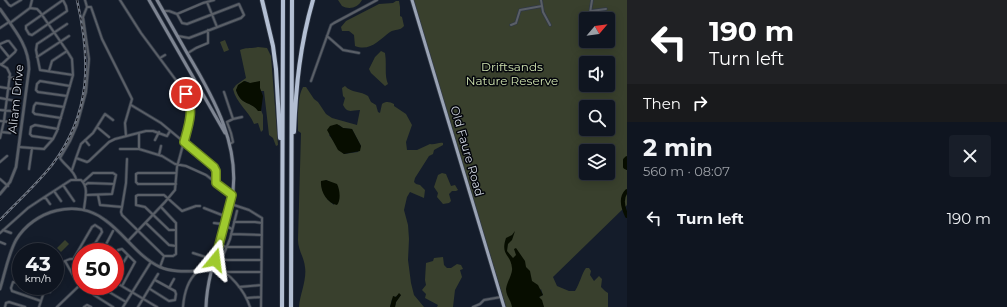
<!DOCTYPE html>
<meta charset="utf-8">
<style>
:root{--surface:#0f1520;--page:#181e29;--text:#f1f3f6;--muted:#9b9fa5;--line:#2f343e}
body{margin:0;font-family:Montserrat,sans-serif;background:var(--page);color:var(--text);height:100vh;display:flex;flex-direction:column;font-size:15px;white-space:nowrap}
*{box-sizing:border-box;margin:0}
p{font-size:13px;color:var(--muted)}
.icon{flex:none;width:22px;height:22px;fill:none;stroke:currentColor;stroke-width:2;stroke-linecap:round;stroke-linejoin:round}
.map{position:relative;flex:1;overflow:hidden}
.details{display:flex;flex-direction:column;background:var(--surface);width:380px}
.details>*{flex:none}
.hud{background:#202124;color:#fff;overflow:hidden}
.needle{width:26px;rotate:61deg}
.tools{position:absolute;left:579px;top:12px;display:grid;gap:8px}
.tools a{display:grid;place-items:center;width:36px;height:36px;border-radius:4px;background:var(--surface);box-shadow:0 2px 10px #0003,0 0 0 1px var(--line);font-size:20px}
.speed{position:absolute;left:12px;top:243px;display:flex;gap:8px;font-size:20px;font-weight:700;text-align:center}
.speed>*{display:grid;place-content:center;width:52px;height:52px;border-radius:50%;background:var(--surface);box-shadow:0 2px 10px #0003,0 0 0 1px var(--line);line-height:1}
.speed small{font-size:10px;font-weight:400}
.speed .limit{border:6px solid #d22;background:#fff;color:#111}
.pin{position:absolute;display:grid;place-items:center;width:34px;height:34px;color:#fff;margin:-17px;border:2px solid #fff;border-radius:50%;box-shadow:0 1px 4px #0007}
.me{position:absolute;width:44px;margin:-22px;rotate:16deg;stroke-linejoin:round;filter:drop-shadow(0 0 3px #0008)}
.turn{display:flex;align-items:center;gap:14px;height:84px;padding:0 16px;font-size:18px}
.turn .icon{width:52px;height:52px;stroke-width:2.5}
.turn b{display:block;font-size:28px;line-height:34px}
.then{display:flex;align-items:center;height:38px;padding:0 16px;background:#0003;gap:8px;font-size:15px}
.round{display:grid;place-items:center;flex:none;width:42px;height:42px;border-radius:4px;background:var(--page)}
.summary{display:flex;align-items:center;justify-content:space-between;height:68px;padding:0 16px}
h1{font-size:24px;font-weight:700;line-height:30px}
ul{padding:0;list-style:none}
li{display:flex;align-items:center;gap:12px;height:56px;padding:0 16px}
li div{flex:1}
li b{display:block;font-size:15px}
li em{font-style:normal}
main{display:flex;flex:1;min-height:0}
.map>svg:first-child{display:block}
.green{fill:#39402d;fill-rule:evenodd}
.water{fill:#070d00}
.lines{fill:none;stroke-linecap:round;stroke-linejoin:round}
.stream{stroke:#070d00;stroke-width:1}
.river{stroke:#070d00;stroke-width:4}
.minor-casing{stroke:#313946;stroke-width:3.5}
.tertiary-casing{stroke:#313946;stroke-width:4}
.secondary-casing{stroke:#313946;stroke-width:4.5}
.primary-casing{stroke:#313946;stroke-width:4.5}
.motorway-casing{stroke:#313946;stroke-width:5.5}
.minor{stroke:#5a5f67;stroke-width:2}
.tertiary{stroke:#5a5f67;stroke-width:2.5}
.secondary{stroke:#7e8592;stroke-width:3}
.primary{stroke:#9aa3b4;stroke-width:3}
.motorway{stroke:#b3bfd3;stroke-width:4}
.rail-casing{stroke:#6e7581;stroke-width:2.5}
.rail{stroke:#04060c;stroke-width:1;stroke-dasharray:3;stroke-linecap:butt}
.route-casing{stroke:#67831e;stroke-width:10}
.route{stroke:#9fca2e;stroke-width:7}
.labels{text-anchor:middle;stroke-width:3;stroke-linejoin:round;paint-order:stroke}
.park-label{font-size:12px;fill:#cee1ae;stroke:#04060c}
.street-label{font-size:12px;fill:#ccd2dc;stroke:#04060c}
</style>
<main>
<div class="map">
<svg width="627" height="307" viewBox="0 0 627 307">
<rect width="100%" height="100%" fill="#141c2a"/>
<path class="green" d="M338 0H362C358 8 349 10 342 6Z
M412 0H627V205L553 277 557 286 569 291H575C580 283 582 273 586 268H589L591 271 590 275 594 281 599 276 602 279 601 287 605 291 608 293V307H544L539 297 543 295 541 289 521 307H506ZM586 19H608V41H586ZM586 63H608V85H586ZM586 107H608V129H586ZM586 151H608V173H586Z
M396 1H399L400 7V16L402 17 404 26C400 31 395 29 390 32 379 40 370 52 355 46L354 35 349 31H342L341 27 346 21 379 4 393 3Z
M225 40 229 50 224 52 220 42Z
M258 47 267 48 271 56 278 145 276 146 273 138 269 135 264 91H260V87L245 81 236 90C241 106 250 100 259 111L261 110 263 115V130L261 132 258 123 254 124C249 111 236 103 233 89L236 85 246 78 240 50C246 47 251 49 258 47Z
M381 51 385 53C387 64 384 75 388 84L385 86 371 73 369 69 375 57Z
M345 86C351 93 361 91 368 96L371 102 376 105 378 112 380 113 382 104C386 101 390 102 394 104V106L406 114 412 125 406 142 407 150H417L430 144C435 145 439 142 443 143V145L434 150 433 154 429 156 415 178 414 182 416 184 420 185 425 190 424 198 410 192 407 197 404 210 408 225 409 239 408 260 411 283 414 295 424 307H395L396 302 401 295H398L392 299 390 307H299C300 294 307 280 305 267 304 257 298 250 298 240L301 133 298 131C298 120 297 97 303 87H306L314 99 318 102 326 114 332 118 357 125 360 110C351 110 348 114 343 105L345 98 343 96 342 88ZM339 125 343 128 352 129 361 146 358 152 344 154 329 135ZM326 180 330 182 334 205 327 199Z
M442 173 446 174 451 186 455 185 458 190 456 191H452L449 194 451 201 449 203 443 204 437 197 438 193 434 187 438 175Z
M65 240 69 244 61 252 57 248Z
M443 257 444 265 447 268H451L457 264 461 265 463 269 460 270 462 277 455 290 453 307H437L438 305 425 298 426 294 422 290 426 285 425 280 426 263 433 261 434 258Z"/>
<path class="water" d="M244 81 250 83 260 81V88L263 96 261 111H258C250 100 242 107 236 90L238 85Z
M337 124 343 128 352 129 361 146 360 151 344 154 338 150 327 130 330 126Z
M326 180 337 184C340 190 341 200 337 205 327 203 320 191 321 181Z
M515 231 512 240 508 244 507 251 513 258 516 255 514 249 516 248 525 261 526 267 530 271 532 281 538 285 543 295 539 297 542 300 544 307H512C511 300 506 296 506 289 507 282 513 273 512 268 511 254 500 256 506 238L512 235Z
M399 293 401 295 396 302 395 307H390L393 296 396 297Z"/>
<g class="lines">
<path class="stream" d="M625 167H627"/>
<path class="river" d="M627 158 625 160V167L627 168
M627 191C620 198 623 208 627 216"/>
<g class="minor-casing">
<path id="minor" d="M5 0 9 5 11 6 21 0
M63 0 66 6 67 11 32 35 29 34 26 29V26Z
M85 0 87 7H91L102 39 132 99 125 123 126 136
M120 0 141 33 187 95 189 100 190 119 177 167 175 190 165 202 128 241
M541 0 543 12 550 25
M207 2 217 27
M30 8 32 0
M163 11H169L177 14 203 3 214 0
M591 11 606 9
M177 14 182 23 187 24 239 4 244 15 241 18 189 38 178 36
M591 19 590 13 592 0
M10 23 30 8 37 9 40 12 67 51 72 59 73 75 57 131 53 139 44 149 19 147
M67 24 37 44 36 50 40 70 73 75
M511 25 516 23 520 10 542 6
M0 28 9 22
M327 36 343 50 359 53
M0 44 7 41H9L16 50 15 52 2 64
M0 46 9 57
M188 53 196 48 208 43V30
M37 57 69 36
M160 58 165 55
M0 64 7 68 10 74 4 121 0 138
M49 71 52 61 67 51
M9 77 19 79
M311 81 331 25 334 23 377 0
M0 87 18 90
M224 92 233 119
M67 96 38 92 36 90 37 84 40 81 70 86
M0 98 16 101
M131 105 161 123 214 167 216 171V183
M0 110 12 111
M61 118 35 114 33 112 34 106 36 103 64 107
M113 120 105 114 93 133 81 144 76 158 87 162 89 161 109 142 115 139 146 131H153L167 136 170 131
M0 121 12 122
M97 127 109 137
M2 132 10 133
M139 133V149
M53 139 32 136 30 134 31 127 35 125 58 129
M85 140 89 145
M155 140 159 132
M230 144 233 142 231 133 227 122 233 119 242 117
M120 149H139L162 156 175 164 186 166 206 175 232 195
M159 155 161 146
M0 162 7 156
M29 169 32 148
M72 170 76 158
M0 179 8 186
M76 179C74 170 65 166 60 158L70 141 77 125 86 92 89 59 83 17 87 7
M83 182 93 173H113L116 175 112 194 86 195
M176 184H138L136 182V174L138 173H176
M63 185 74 201
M85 185 88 183 114 184
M54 191 61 201
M98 195 100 205 122 207 121 212 122 215 164 256H173L176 254V223L161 207
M45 197 50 204
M231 204 249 210 262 218 261 307
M122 207 126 183 127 159
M204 208 227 217
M234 222H255L262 223
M146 223 169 245 176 246
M214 223 222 224 232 229
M3 230 11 233
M176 230H169L145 207 136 205V196L138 195H164L182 211 196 206H200
M0 233 28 208 40 200 71 180H81C89 187 85 199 84 209
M231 234 262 235
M0 242 5 244
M219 244 226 247H261
M102 252 113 231
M193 253 215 260
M115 254 118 250 122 249 135 262 122 286
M74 258 92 227 95 225 101 229 102 232 90 252
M215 258 227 260H261
M21 260C18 262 16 267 18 270L21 271
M65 261 74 277
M214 265C230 274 244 289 250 307
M55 267C64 262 71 255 81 261
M160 267 164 256
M218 268 230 239 237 211
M225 272H261
M115 276 128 255
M55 282 58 283
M115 282 157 307
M21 283 13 282 11 288 12 291 41 301
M31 286 50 292
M97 286 93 292 94 295 113 307
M99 286 126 302
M239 287 261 285
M169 288 174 279
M150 289 169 301 175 300 176 294 175 291 155 280
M247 298 261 297
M5 307 6 303 9 302 25 307
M39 307 46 286
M57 307 81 284
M84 307 87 305 91 307
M123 307 151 262
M138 307 158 274
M183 307C184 294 187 281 197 272
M473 307 480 304 484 300 501 297"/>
</g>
<g class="tertiary-casing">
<path id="tertiary" d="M0 9C13 28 29 45 29 69L16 167 10 182 0 194
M0 289C5 273 8 255 16 240 34 210 77 198 105 220 125 234 138 257 160 267 176 274 195 270 211 271"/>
</g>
<g class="secondary-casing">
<path id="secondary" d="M149 0 225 133
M157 0C167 18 177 35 187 53 214 98 243 149 231 204 223 238 207 271 206 307"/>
</g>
<g class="primary-casing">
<path id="primary" d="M412 0 504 307"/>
</g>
<g class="motorway-casing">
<path id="motorway" d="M262 0 273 46 276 69 280 138
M294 132C296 85 300 45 313 0
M282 307 283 0
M291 307 292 0"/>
</g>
<use href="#minor" class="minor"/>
<use href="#tertiary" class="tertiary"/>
<use href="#secondary" class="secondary"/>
<use href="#primary" class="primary"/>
<use href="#motorway" class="motorway"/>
<g class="rail-casing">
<path id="rail" d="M0 220C17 202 36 185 52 165 91 113 91 61 77 0"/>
</g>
<use href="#rail" class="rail"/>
</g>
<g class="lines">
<g class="route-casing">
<path id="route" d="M186 94C195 109 188 127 184 142L214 167 216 171V183L232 195 215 260"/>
</g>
<use href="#route" class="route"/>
</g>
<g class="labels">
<g class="park-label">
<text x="512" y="71">Driftsands<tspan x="512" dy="14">Nature Reserve</tspan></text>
</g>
<g class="street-label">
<text transform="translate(16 99) rotate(-84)" y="4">Aliam Drive</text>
<text transform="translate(467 151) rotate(74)" y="4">Old Faure Road</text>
</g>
</g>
</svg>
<div class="tools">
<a><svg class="needle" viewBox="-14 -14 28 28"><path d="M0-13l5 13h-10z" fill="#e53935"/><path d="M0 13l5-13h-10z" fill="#9b9fa5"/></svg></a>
<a><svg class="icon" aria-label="sound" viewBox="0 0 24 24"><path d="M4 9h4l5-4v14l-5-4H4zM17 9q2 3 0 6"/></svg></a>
<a><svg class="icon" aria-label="search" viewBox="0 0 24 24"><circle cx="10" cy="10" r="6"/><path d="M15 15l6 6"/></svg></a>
<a><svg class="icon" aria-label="layers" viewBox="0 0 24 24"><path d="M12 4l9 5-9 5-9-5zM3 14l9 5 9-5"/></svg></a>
</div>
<div class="speed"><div>43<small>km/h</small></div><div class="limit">50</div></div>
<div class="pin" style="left:186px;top:94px;background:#d93025"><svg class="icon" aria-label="arrive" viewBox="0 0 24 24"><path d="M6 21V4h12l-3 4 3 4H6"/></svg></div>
<svg class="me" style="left:215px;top:260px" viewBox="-20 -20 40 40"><path d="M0-17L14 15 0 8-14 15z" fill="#9fca2e" stroke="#fff" stroke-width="4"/></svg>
</div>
<section class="details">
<div class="hud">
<div class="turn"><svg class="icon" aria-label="left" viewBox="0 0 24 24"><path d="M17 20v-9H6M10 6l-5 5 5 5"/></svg><div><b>190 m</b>Turn left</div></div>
<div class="then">Then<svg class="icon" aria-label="right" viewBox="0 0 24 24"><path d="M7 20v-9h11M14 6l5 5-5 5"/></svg></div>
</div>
<div class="summary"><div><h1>2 min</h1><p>560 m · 08:07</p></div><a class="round"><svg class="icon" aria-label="close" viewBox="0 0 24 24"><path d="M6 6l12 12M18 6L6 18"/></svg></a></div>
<ul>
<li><svg class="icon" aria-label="left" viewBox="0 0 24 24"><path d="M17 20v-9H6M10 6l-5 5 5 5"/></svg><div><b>Turn left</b></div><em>190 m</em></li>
</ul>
</section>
</main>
